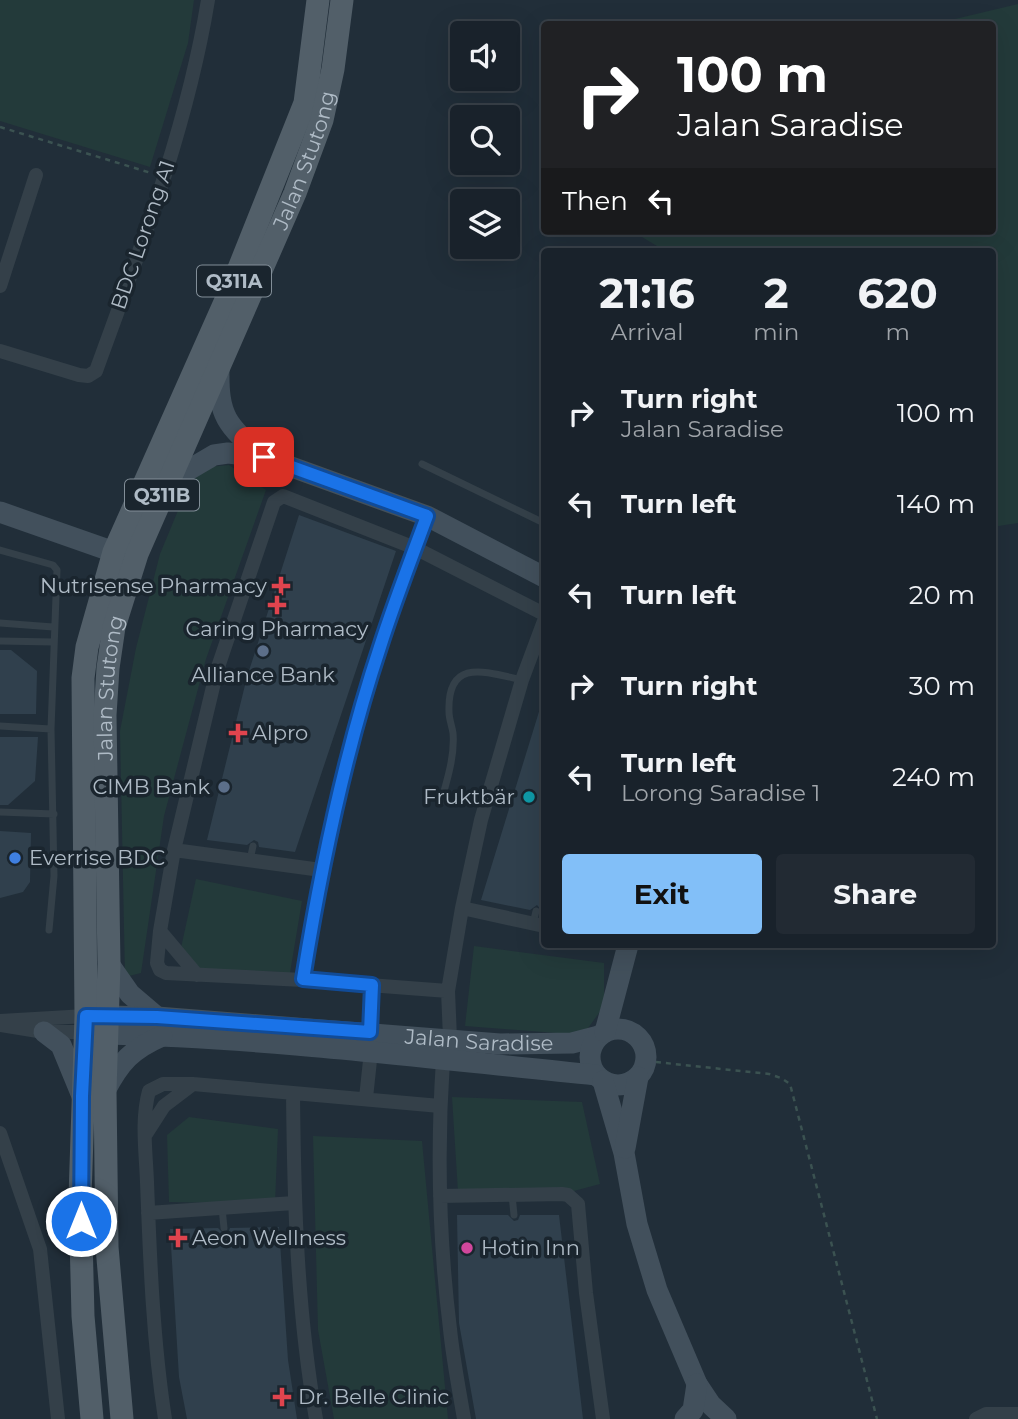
<!DOCTYPE html>
<meta charset="utf-8">
<style>
:root{--surface:#19222b;--page:#222a33;--text:#f1f3f6;--muted:#9fa4a9;--line:#373f47;--accent:#82bff8}
body{margin:0;font-family:Montserrat,sans-serif;background:var(--page);color:var(--text);height:100vh;display:flex;flex-direction:column;font-size:26px;white-space:nowrap}
*{box-sizing:border-box;margin:0}
p{font-size:23px;color:var(--muted)}
.icon{flex:none;width:38px;height:38px;fill:none;stroke:currentColor;stroke-width:2;stroke-linecap:round;stroke-linejoin:round}
.map{position:relative;flex:1;overflow:hidden}
.sheet{position:absolute;left:541px;top:248px;width:455px;height:700px;display:flex;flex-direction:column;background:var(--surface);border-radius:7px;box-shadow:0 7px 28px #0002,0 0 0 2px var(--line)}
.sheet>*{flex:none}
.hud{position:absolute;left:541px;top:21px;width:455px;height:214px;border-radius:7px;box-shadow:0 7px 28px #0002,0 0 0 2px var(--line);background:#202124;color:#fff;overflow:hidden}
.buttons{position:absolute;left:450px;top:21px;display:grid;gap:14px}
.buttons a{display:grid;place-items:center;width:70px;height:70px;border-radius:7px;background:var(--surface);box-shadow:0 7px 28px #0002,0 0 0 2px var(--line);font-size:35px}
.pin{position:absolute;display:grid;place-items:center;width:60px;height:60px;color:#fff;margin:-30px;border-radius:14px;box-shadow:0 4px 10px #0006}
.me{position:absolute;width:77px;margin:-38px;rotate:0deg;stroke-linejoin:round;filter:drop-shadow(0 0 5px #0008)}
.turn{display:flex;align-items:center;gap:24px;height:147px;padding:0 21px;font-size:32px}
.turn .icon{width:91px;height:91px;stroke-width:2.5}
.turn b{display:block;font-size:49px;line-height:60px}
.then{display:flex;align-items:center;height:66px;padding:0 21px;background:#0003;gap:14px;font-size:26px}
.eta{display:flex;justify-content:space-evenly;align-items:center;height:119px;text-align:center}
.eta b{font-size:42px;font-weight:700;line-height:49px}
.primary-button{display:flex;gap:14px;margin-top:auto;padding:14px 21px}
.primary-button a{flex:1;height:80px;border-radius:7px;background:var(--accent);color:#111;font-size:28px;font-weight:700;line-height:80px;text-align:center}
.primary-button a+a{background:var(--page);color:var(--text)}
ul{padding:0;list-style:none}
li{display:flex;align-items:center;gap:21px;height:91px;padding:0 21px}
li div{flex:1}
li b{display:block;font-size:26px}
li em{font-style:normal}
.map>svg:first-child{display:block}
.green{fill:#233a3a}
.building{fill:#30404d}
.lines{fill:none;stroke-linecap:round;stroke-linejoin:round}
.path{stroke:#3b5251;stroke-width:2.5;stroke-dasharray:5 5;stroke-linecap:butt}
.lane{stroke:#344049;stroke-width:7}
.street{stroke:#344049;stroke-width:14}
.secondary{stroke:#42505c;stroke-width:21}
.primary{stroke:#525f69;stroke-width:23}
.route-casing{stroke:#114b97;stroke-width:18}
.route{stroke:#1a73e8;stroke-width:12}
.health-dot{fill:#e0444e;stroke:#1a252e;stroke-width:2.5}
.service-dot{fill:#5c6f8a;stroke:#1a252e;stroke-width:2.5}
.culture-dot{fill:#0f9aa8;stroke:#1a252e;stroke-width:2.5}
.shop-dot{fill:#3f7fe0;stroke:#1a252e;stroke-width:2.5}
.hotel-dot{fill:#d1479c;stroke:#1a252e;stroke-width:2.5}
.labels{text-anchor:middle;stroke-width:7;stroke-linejoin:round;paint-order:stroke}
.shield{fill:#1a252e;stroke:#828e98;stroke-width:2}
.shield-label{font-size:19px;font-weight:bold;fill:#afbbc6}
.street-label{font-size:21px;fill:#afbbc6;stroke:#1a252e}
.poi-label{font-size:21px;fill:#afbbc6;stroke:#1a252e;text-anchor:start}
</style>
<div class="map">
<svg width="1018" height="1419" viewBox="0 0 1018 1419">
<rect width="100%" height="100%" fill="#212e39"/>
<path class="green" d="M0 0H194L188 43 150 167 0 121Z
M1018 4V523L992 527V252H667L632 231H992V24H934Z
M229 465 266 490 206 659 164 816 141 973 125 977 120 731 136 648 160 554 189 484 208 467Z
M196 879 302 901 289 979 282 972 198 970 181 948Z
M474 946 604 963V1006L583 1035 465 1026Z
M452 1097 582 1102 600 1184 570 1192H458Z
M189 1117 278 1129 275 1204 169 1202 167 1135Z
M313 1136 422 1141 448 1419H334L318 1330Z"/>
<path class="building" d="M299 515 396 551 295 852 259 847 258 842 254 840 247 845 207 840 247 677Z
M0 650H11L37 671 36 714H0Z
M542 702H544V913L537 905 530 910 481 900Z
M0 737H38L35 781 8 805H0Z
M0 831 31 833 30 882 23 892 0 898Z
M457 1215H508L514 1221 518 1220 520 1215H559L583 1419H476L459 1323Z
M279 1227 288 1360 297 1419H187L179 1377 170 1229 218 1228 224 1234 228 1233 230 1228Z"/>
<g class="lines">
<path class="path" d="M0 127 151 173
M646 1061 769 1074 781 1078 790 1084 877 1419"/>
<path class="lane" d="M422 464 544 523
M0 550 53 565 57 570 51 729 54 876 49 930
M0 623 53 627
M0 641 53 642
M0 726 51 729
M441 802C447 780 455 756 453 733 452 726 449 719 449 712 447 657 486 672 522 680
M0 812 54 814
M250 860 253 846
M533 924 536 911
M512 1195 514 1215
M222 1208 224 1228"/>
<path class="street" d="M0 286 36 175
M0 351 79 375 88 376 96 371C140 250 187 128 208 0
M174 850 321 870
M462 908 544 926
M160 931 197 975
M303 980C322 867 344 755 380 647 394 603 411 560 427 516
M448 991 303 980 166 973 160 970 157 963 160 931 174 850 217 670 274 502 283 496 415 548 544 614
M0 1021 86 1016
M0 1025 44 1032H86
M370 1032 372 985
M450 1038 448 991 462 908 481 820 522 680 544 621
M443 1060C437 1149 439 1240 450 1329 453 1359 459 1389 464 1419
M293 1093C294 1202 297 1311 316 1419
M366 1098 371 1051
M0 1133 40 1249 58 1419
M146 1134 164 1106 193 1084
M440 1196 562 1194 568 1195 578 1204 586 1293 603 1419
M148 1213 294 1203
M165 1419C153 1341 150 1261 147 1182 146 1153 141 1120 149 1091L163 1084H193L440 1106
M976 1419 986 1414H1018"/>
<g class="secondary">
<path d="M219 368C218 418 227 425 264 457"/>
<path d="M168 482 214 455 228 453 264 457 427 516 544 577"/>
<path d="M0 512 114 552"/>
<path d="M109 964 130 994 157 1017"/>
<path id="s1" d="M107 1016 157 1017 500 1044 572 1043 599 1036"/>
<circle cx="618" cy="1057" r="28"/>
<path d="M44 1032 61 1045 82 1096"/>
<path d="M605 1032 628 945"/>
<path d="M106 1034C270 1038 433 1059 596 1075"/>
<path d="M603 1081 624 1153 637 1224 657 1290 697 1384 711 1405 726 1419"/>
<path d="M105 1091C120 1062 132 1049 162 1036"/>
<path d="M625 1148 638 1077"/>
<path d="M685 1419 693 1410 697 1384"/>
</g>
<g class="primary">
<path d="M92 1419 83 1316 80 1197 86 1016 83 678 87 647 114 552 230 291 305 103 318 0"/>
<path id="s2" d="M122 1419 107 1247 105 1091 109 964 105 715 108 668 114 627 137 554 295 193 322 120 333 69 342 0"/>
</g>
</g>
<g class="lines">
<g class="route-casing">
<path id="route" d="M81 1221 82 1096 86 1016 157 1017 370 1032 372 985 303 979C321 867 344 755 380 647 394 603 411 559 427 516L264 457"/>
</g>
<use href="#route" class="route"/>
</g>
<g class="health-dot">
<path d="M277.5 575.5h7v7h7v7h-7v7h-7v-7h-7v-7h7z"/>
<path d="M273.5 594.5h7v7h7v7h-7v7h-7v-7h-7v-7h7z"/>
<path d="M234.5 722.5h7v7h7v7h-7v7h-7v-7h-7v-7h7z"/>
<path d="M174.5 1227.5h7v7h7v7h-7v7h-7v-7h-7v-7h7z"/>
<path d="M278.5 1386.5h7v7h7v7h-7v7h-7v-7h-7v-7h7z"/>
</g>
<g class="service-dot">
<circle cx="263" cy="651" r="7"/>
<circle cx="224" cy="787" r="7"/>
</g>
<circle class="culture-dot" cx="529" cy="797" r="7"/>
<circle class="shop-dot" cx="15" cy="858" r="7"/>
<circle class="hotel-dot" cx="467" cy="1248" r="7"/>
<g class="labels">
<g class="shield">
<rect x="197" y="265.5" width="74" height="31" rx="5"/>
<rect x="125" y="479.5" width="74" height="31" rx="5"/>
</g>
<g class="shield-label">
<text x="234" y="288">Q311A</text>
<text x="162" y="502">Q311B</text>
</g>
<g class="street-label">
<text dy="7" stroke="none"><textPath href="#s2" startOffset="1298">Jalan Stutong</textPath></text>
<text transform="translate(143 235) rotate(-71)" y="7">BDC Lorong A1</text>
<text dy="7" stroke="none"><textPath href="#s2" startOffset="732">Jalan Stutong</textPath></text>
<text dy="7" stroke="none"><textPath href="#s1" startOffset="373">Jalan Saradise</textPath></text>
</g>
<g class="poi-label">
<text x="267" y="593" text-anchor="end">Nutrisense Pharmacy</text>
<text x="277" y="636" text-anchor="middle">Caring Pharmacy</text>
<text x="263" y="682" text-anchor="middle">Alliance Bank</text>
<text x="252" y="740">Alpro</text>
<text x="210" y="794" text-anchor="end">CIMB Bank</text>
<text x="515" y="804" text-anchor="end">Fruktbär</text>
<text x="29" y="865">Everrise BDC</text>
<text x="192" y="1245">Aeon Wellness</text>
<text x="481" y="1255">Hotin Inn</text>
<text x="298" y="1404">Dr. Belle Clinic</text>
</g>
</g>
</svg>
<div class="buttons">
<a><svg class="icon" aria-label="sound" viewBox="0 0 24 24"><path d="M4 9h4l5-4v14l-5-4H4zM17 9q2 3 0 6"/></svg></a>
<a><svg class="icon" aria-label="search" viewBox="0 0 24 24"><circle cx="10" cy="10" r="6"/><path d="M15 15l6 6"/></svg></a>
<a><svg class="icon" aria-label="layers" viewBox="0 0 24 24"><path d="M12 4l9 5-9 5-9-5zM3 14l9 5 9-5"/></svg></a>
</div>
<div class="pin" style="left:264px;top:457px;background:#d93025"><svg class="icon" aria-label="arrive" viewBox="0 0 24 24"><path d="M6 21V4h12l-3 4 3 4H6"/></svg></div>
<svg class="me" style="left:81px;top:1221px" viewBox="-20 -20 40 40"><circle r="17" fill="#1a73e8" stroke="#fff" stroke-width="3"/><path d="M0-11L8 9 0 5-8 9z" fill="#fff"/></svg>
<div class="hud">
<div class="turn"><svg class="icon" aria-label="right" viewBox="0 0 24 24"><path d="M7 20v-9h11M14 6l5 5-5 5"/></svg><div><b>100 m</b>Jalan Saradise</div></div>
<div class="then">Then<svg class="icon" aria-label="left" viewBox="0 0 24 24"><path d="M17 20v-9H6M10 6l-5 5 5 5"/></svg></div>
</div>
<section class="sheet">
<div class="eta">
<div><b>21:16</b><p>Arrival</p></div>
<div><b>2</b><p>min</p></div>
<div><b>620</b><p>m</p></div>
</div>
<ul>
<li><svg class="icon" aria-label="right" viewBox="0 0 24 24"><path d="M7 20v-9h11M14 6l5 5-5 5"/></svg><div><b>Turn right</b><p>Jalan Saradise</p></div><em>100 m</em></li>
<li><svg class="icon" aria-label="left" viewBox="0 0 24 24"><path d="M17 20v-9H6M10 6l-5 5 5 5"/></svg><div><b>Turn left</b></div><em>140 m</em></li>
<li><svg class="icon" aria-label="left" viewBox="0 0 24 24"><path d="M17 20v-9H6M10 6l-5 5 5 5"/></svg><div><b>Turn left</b></div><em>20 m</em></li>
<li><svg class="icon" aria-label="right" viewBox="0 0 24 24"><path d="M7 20v-9h11M14 6l5 5-5 5"/></svg><div><b>Turn right</b></div><em>30 m</em></li>
<li><svg class="icon" aria-label="left" viewBox="0 0 24 24"><path d="M17 20v-9H6M10 6l-5 5 5 5"/></svg><div><b>Turn left</b><p>Lorong Saradise 1</p></div><em>240 m</em></li>
</ul>
<div class="primary-button"><a>Exit</a><a>Share</a></div>
</section>
</div>
